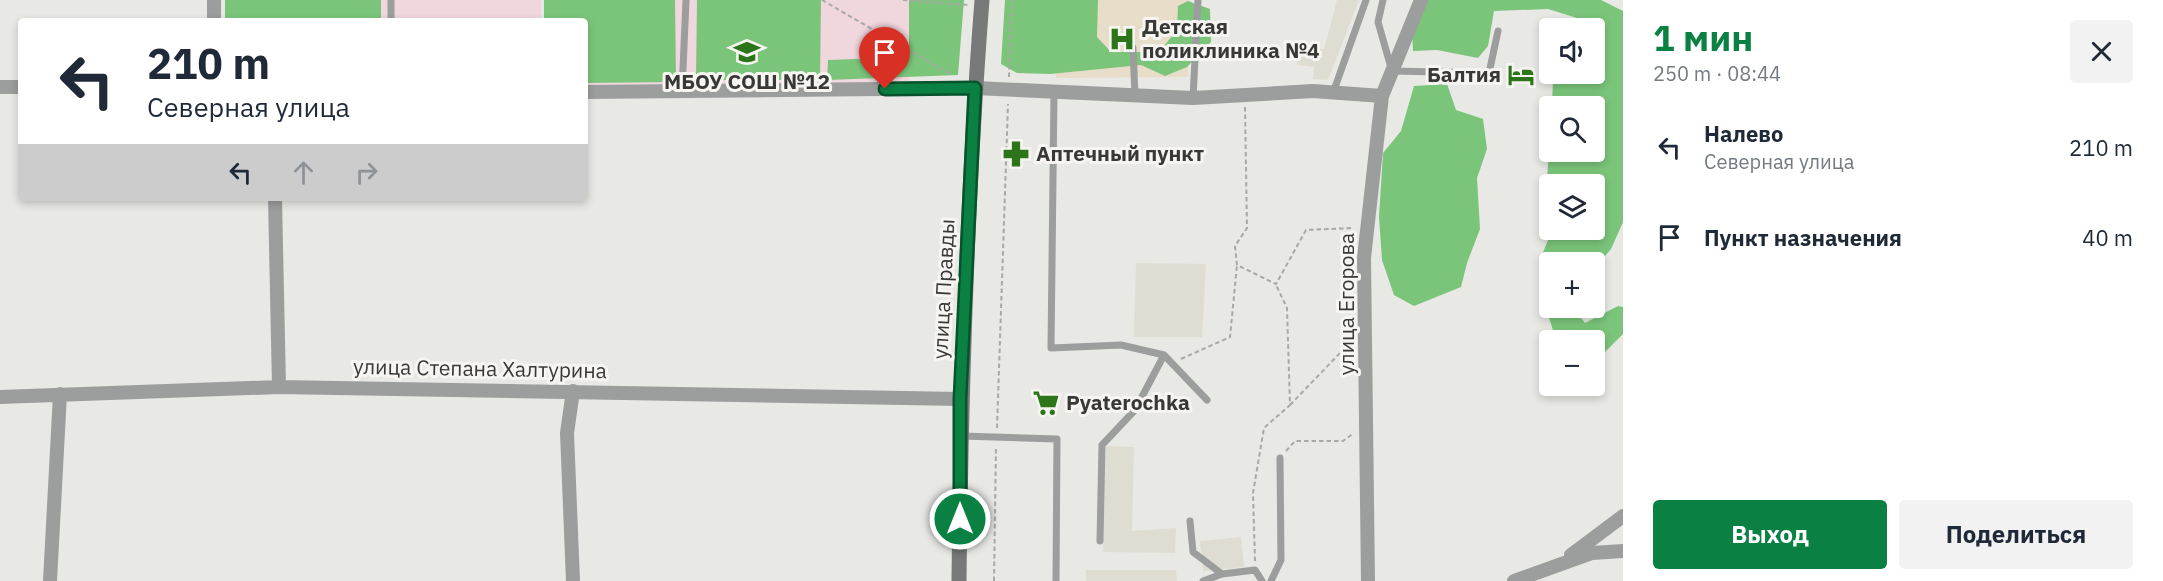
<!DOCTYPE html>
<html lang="ru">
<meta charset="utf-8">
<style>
:root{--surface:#fff;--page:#f2f2f3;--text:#1f2937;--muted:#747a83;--accent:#0b8043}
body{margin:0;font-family:"IBM Plex Sans",sans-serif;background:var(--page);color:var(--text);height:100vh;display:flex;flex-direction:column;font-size:22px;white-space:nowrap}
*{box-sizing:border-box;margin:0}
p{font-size:20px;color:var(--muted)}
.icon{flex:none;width:33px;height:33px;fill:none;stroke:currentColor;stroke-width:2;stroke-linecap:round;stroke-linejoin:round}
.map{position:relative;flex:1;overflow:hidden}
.details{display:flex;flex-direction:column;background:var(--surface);width:540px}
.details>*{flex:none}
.top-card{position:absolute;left:18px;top:18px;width:570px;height:183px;border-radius:6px;box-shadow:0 3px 9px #0003;background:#fff;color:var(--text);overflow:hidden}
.buttons{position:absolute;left:1539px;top:18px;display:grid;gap:12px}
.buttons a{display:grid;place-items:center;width:66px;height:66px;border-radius:6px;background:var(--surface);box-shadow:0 3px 9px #0003;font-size:30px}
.pin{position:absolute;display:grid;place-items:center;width:51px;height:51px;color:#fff;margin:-62px -26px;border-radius:50% 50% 50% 0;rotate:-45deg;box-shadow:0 0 6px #0007}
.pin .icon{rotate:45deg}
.me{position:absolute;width:66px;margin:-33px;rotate:0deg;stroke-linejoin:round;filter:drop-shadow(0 0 4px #0008)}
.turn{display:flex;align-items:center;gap:21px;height:126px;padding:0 30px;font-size:27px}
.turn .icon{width:78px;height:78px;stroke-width:2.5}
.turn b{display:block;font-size:42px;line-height:51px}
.lanes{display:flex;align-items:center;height:57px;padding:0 30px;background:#0003;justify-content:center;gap:30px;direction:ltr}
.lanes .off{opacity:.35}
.round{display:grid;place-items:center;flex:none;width:63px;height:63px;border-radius:6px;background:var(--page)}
.summary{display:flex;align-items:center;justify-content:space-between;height:102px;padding:0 30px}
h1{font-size:36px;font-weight:800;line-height:45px;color:var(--accent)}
.action{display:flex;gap:12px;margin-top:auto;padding:12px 30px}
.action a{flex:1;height:69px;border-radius:6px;background:var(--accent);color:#fff;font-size:24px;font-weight:800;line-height:69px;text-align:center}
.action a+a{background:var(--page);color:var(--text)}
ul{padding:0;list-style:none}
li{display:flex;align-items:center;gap:18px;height:90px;padding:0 30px}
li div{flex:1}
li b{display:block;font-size:22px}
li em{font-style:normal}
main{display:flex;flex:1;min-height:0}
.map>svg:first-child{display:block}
.built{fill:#dfddd2}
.education{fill:#f0d6dd}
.medical{fill:#e8ddc8}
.forest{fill:#7bc57a}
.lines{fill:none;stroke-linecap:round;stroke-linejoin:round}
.path{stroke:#a8a8a5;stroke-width:2;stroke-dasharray:4.5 3;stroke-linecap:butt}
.lane{stroke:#9c9d9d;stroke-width:7}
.street{stroke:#9c9d9d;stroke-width:14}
.secondary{stroke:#777a79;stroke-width:15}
.route-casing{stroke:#07532c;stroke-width:15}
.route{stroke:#0b8043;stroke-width:10}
.labels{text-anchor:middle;stroke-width:6;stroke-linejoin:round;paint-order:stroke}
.poi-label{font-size:21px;font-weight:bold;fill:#383837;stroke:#f6f5f2;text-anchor:start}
.street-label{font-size:21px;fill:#383837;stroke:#f6f5f2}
</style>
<main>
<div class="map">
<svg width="1623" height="581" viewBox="0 0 1623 581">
<rect width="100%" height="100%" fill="#e8e8e5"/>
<path class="built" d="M1337 0H1359L1328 80 1313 79 1314 67 1297 65 1298 47 1324 49Z
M1136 263 1206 264 1202 337H1134Z
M1106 446 1134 447 1132 531 1176 528 1175 553 1103 552Z
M1241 537 1244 567 1203 571 1200 541Z
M1086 570H1176L1177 581H1086Z"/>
<path class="education" d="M226 0H541V21H227Z
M545 0H909V83L585 85V21Z"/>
<path class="medical" d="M1056 0H1190L1188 77 1056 78Z"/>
<path class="forest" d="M225 0H381V21H225Z
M544 0H675L676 82 585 83V21H544Z
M697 0H821L820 80H696Z
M909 0H964L958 75 827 80 828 60 909 57Z
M1005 0H1098L1097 37 1111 52H1159L1177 30 1178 6 1188 1 1210 9 1211 42 1187 67 1165 76 1141 65 1050 74 1017 73 1001 64Z
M1425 0H1601L1623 11V222L1611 249 1595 268 1594 262H1550V308H1573L1585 323 1618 306 1623 307V334L1603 354 1595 353 1594 340H1556L1544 301 1540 260 1552 230H1594V184H1555L1547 179 1549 151 1594 152V106H1552L1553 78 1589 79 1590 74H1594L1593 23 1548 9 1494 11 1488 46 1478 58 1437 50 1413 51 1412 33Z
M1447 84 1456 110 1483 119 1487 149 1477 178 1480 229 1467 263 1461 287 1414 306 1394 295 1382 260 1379 217 1383 153 1401 131 1414 86Z"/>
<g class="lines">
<path class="path" d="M822 0 950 74
M903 0 969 5
M1009 77 1012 0
M1245 107 1247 228 1235 246 1237 265 1276 284 1306 230 1353 228
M1181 359 1230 337 1237 265
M1290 405 1341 352 1351 332
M997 428 1008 104
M1286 451 1295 441H1343L1354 433
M1255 561 1253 493 1264 428 1290 405 1287 308 1276 285
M994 581 996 446"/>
<path class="lane" d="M391 0V21
M1383 0 1378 22 1392 71 1489 73 1498 31
M1133 48 1135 96
M682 92 686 0
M1054 93 1051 348 1121 345 1164 355 1207 400
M1333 93 1366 0
M1193 98 1198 0
M961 436 1057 439 1056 581
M1190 521 1193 552 1222 574 1255 570 1262 581
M1100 541 1102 445 1135 410 1164 355
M1203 581 1222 574
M1271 581 1281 560 1280 458"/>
<path class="street" d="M214 0V21
M0 87H21
M585 92 975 88 1193 98 1313 91 1382 96
M275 198 279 387
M0 397 279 387 960 399
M1571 555 1623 516
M50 581 60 394
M573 581 567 433 573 391
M1368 581 1364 258 1382 96 1421 0
M1514 581 1592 553 1623 551"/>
<path class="secondary" d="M959 581C961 387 967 194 982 0"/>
</g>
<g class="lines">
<g class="route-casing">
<path id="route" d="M885 89 975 88 960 399V519"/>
</g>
<use href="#route" class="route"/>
</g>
<defs>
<g id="hospital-bare" transform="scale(2.07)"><path d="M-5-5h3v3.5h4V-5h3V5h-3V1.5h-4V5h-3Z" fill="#2c7519" stroke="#f6f5f2" stroke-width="2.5" paint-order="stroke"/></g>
<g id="school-bare" transform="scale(2.07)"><path d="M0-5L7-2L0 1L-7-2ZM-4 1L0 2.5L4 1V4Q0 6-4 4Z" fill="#2c7519" stroke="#f6f5f2" stroke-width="2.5" paint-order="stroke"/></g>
<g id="hotel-bare" transform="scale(2.07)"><path d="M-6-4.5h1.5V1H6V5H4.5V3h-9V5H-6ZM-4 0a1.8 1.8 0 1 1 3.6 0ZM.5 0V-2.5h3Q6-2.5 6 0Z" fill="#2c7519" stroke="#f6f5f2" stroke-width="2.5" paint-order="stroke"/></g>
<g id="pharmacy-bare" transform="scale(2.07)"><path d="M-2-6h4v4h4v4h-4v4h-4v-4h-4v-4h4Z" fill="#2c7519" stroke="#f6f5f2" stroke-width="2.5" paint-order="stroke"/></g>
<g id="supermarket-bare" transform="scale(2.07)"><path d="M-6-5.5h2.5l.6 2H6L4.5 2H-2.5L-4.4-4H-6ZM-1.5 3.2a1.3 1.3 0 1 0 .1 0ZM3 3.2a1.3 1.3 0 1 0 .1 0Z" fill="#2c7519" stroke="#f6f5f2" stroke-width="2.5" paint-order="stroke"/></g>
</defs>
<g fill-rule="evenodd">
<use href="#hospital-bare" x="1122" y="39"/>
<use href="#school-bare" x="747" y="52"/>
<use href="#hotel-bare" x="1521" y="75"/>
<use href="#pharmacy-bare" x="1016" y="154"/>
<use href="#supermarket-bare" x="1046" y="403"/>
</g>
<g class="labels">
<g class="poi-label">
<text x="1142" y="34">Детская<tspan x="1142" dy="24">поликлиника №4</tspan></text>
<text x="1501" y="82" text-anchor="end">Балтия</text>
<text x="747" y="89" text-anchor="middle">МБОУ СОШ №12</text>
<text x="1036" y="161">Аптечный пункт</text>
<text x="1066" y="410">Pyaterochka</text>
</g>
<g class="street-label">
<text transform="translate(944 289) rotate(-87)" y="7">улица Правды</text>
<text transform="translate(1347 304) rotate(-90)" y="7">улица Егорова</text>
<text transform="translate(480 369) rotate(1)" y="7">улица Степана Халтурина</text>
</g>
</g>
</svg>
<div class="buttons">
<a><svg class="icon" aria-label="sound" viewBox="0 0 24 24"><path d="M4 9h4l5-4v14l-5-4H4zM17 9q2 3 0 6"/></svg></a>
<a><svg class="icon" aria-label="search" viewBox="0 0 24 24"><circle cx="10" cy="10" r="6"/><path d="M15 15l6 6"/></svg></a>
<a><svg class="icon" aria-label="layers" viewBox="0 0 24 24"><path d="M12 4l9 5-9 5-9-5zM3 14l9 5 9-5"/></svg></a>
<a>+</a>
<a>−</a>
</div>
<div class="pin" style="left:885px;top:89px;background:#d93025"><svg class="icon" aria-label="arrive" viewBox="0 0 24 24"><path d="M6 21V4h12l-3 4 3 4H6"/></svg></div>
<svg class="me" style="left:960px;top:519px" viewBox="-20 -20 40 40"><circle r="17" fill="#0b8043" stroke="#fff" stroke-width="3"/><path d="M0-11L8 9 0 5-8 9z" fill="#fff"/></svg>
<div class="top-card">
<div class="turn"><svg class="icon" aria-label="left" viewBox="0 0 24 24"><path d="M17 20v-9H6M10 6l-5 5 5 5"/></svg><div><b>210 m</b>Северная улица</div></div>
<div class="lanes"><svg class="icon" aria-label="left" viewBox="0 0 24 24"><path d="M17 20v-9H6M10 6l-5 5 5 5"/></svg><svg class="icon off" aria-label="ahead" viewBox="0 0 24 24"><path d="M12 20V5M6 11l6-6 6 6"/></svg><svg class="icon off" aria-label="right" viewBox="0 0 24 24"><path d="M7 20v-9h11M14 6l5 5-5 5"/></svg></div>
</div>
</div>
<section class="details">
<div class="summary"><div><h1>1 мин</h1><p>250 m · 08:44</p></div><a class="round"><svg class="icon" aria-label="close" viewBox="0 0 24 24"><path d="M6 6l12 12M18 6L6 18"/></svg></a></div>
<ul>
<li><svg class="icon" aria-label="left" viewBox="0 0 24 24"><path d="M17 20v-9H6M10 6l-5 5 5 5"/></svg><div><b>Налево</b><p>Северная улица</p></div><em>210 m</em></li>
<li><svg class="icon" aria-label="arrive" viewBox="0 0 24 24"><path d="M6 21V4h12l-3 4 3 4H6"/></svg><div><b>Пункт назначения</b></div><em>40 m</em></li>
</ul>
<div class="action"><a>Выход</a><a>Поделиться</a></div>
</section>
</main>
